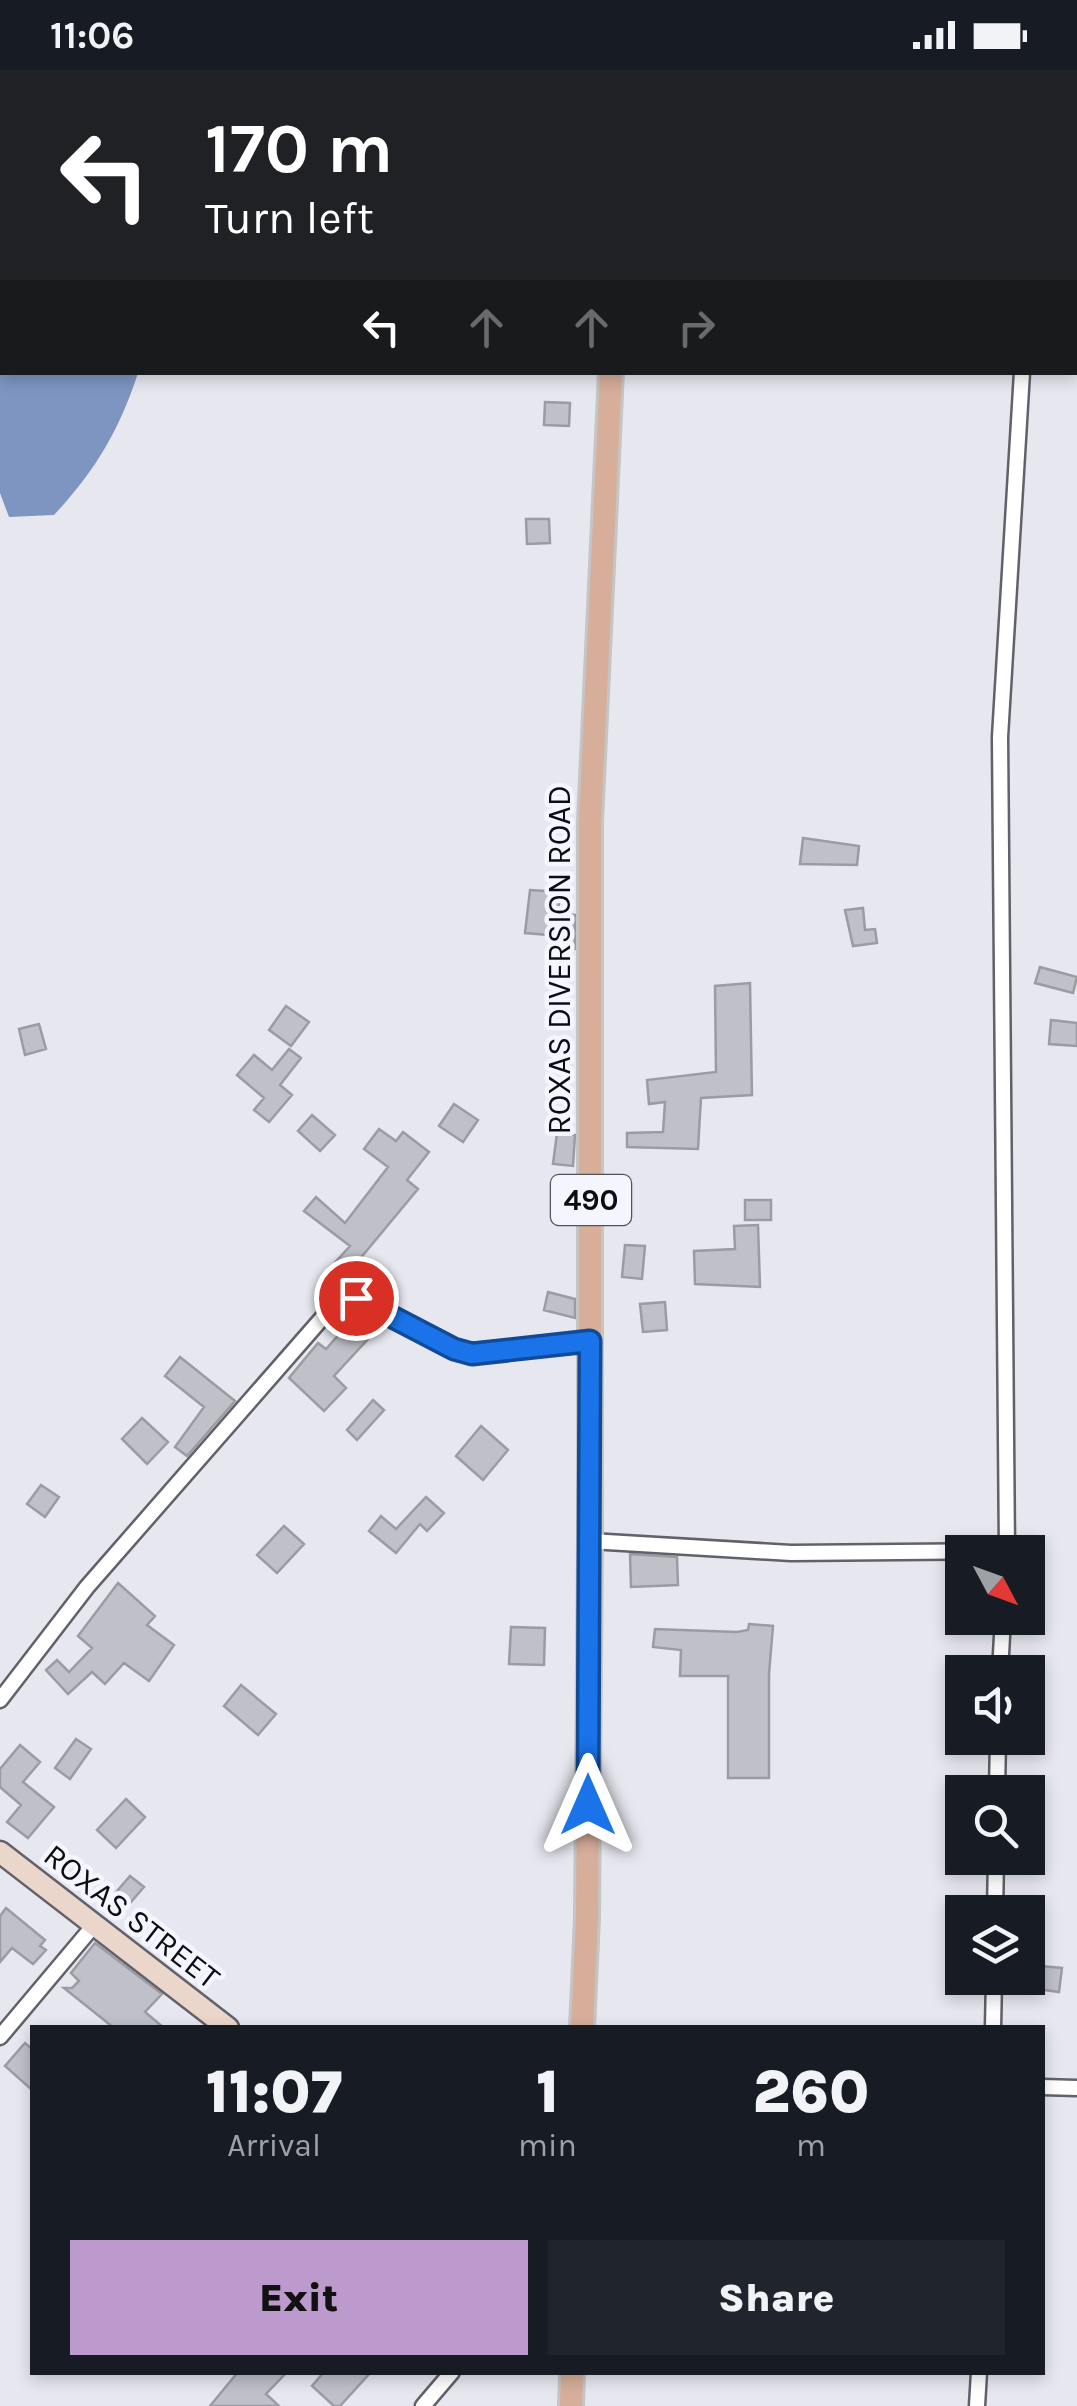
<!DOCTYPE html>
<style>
:root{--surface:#171b24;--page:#20242c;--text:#f1f3f6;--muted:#9ea1a6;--accent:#bd9ace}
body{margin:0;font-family:Karla,sans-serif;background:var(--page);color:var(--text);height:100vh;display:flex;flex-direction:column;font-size:38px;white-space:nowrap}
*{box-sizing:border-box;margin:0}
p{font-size:32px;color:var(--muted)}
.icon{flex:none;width:55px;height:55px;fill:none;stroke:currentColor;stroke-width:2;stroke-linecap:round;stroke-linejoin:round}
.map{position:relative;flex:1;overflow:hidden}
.sheet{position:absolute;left:30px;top:1955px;width:1015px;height:350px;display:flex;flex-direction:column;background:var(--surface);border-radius:0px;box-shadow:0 5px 15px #0003}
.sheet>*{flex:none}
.top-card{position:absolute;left:0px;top:0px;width:1078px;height:305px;box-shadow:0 5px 15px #0003;background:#202124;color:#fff;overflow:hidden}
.needle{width:65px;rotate:131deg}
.controls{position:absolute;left:945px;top:1465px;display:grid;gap:20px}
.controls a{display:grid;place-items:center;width:100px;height:100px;border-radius:0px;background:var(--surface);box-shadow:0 5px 15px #0003;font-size:50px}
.pin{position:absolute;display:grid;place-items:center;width:85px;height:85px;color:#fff;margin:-42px;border:5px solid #fff;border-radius:50%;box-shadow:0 2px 10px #0007}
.me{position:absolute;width:110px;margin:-55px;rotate:0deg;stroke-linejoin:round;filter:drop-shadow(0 0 8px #0008)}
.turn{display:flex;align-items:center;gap:35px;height:210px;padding:0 40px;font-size:45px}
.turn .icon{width:130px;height:130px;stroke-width:2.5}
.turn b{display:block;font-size:70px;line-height:85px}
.lanes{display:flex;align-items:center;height:95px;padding:0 40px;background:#0003;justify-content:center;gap:50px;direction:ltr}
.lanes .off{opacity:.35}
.eta{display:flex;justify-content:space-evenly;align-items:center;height:170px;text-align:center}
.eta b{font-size:60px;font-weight:800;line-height:70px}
.cta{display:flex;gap:20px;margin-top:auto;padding:20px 40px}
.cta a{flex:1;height:115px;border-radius:0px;background:var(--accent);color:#111;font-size:40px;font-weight:800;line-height:115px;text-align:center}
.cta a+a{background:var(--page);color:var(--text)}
.status{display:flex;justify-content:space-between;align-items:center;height:70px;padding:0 50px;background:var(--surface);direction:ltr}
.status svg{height:28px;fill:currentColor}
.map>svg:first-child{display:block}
.water{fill:#7e95c1}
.building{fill:#bfc0c8;stroke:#9b9ba3;stroke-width:2.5}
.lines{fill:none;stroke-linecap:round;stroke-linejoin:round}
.street-casing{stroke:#616169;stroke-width:19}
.secondary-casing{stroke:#616169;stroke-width:25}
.primary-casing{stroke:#c5c5c6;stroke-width:28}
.street{stroke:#fff;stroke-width:14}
.secondary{stroke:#ebd6cc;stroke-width:20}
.primary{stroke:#d6ae9a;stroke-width:22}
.route-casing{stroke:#114b97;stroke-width:25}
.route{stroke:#1a73e8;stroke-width:18}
.labels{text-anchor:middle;stroke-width:9;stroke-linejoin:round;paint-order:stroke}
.shield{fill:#f4f5fe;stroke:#525357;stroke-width:2.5}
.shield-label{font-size:30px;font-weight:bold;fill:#0d0d10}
.street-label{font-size:32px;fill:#0d0d10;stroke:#f4f5fe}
</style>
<div class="status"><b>11:06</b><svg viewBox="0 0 49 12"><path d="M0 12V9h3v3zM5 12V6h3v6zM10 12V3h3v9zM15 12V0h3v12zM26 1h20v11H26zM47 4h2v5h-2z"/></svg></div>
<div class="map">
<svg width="1077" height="2336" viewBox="0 0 1077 2336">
<rect width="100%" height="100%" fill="#e7e7f0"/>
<path class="water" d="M0 103 2 302 138 303C119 361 95 401 54 445L9 447 0 423Z"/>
<path class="building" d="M545 332 570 333 569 356 544 355Z
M526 449H549L550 473 527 474Z
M803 768 859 776 857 795 800 794Z
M530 820 560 822 558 844 575 845V879L560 878 561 866 525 863Z
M863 838 865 860 875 859 877 873 853 876 845 840Z
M1040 897 1077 907 1073 923 1035 913Z
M750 913 752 1025 701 1028 698 1079 627 1077V1063L663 1062 665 1032 649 1034 647 1010 716 1002 715 916Z
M286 936 309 952 291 976 269 960Z
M1051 950 1077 953V976L1049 974Z
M39 954 46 979 25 985 19 959Z
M289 979 301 988 280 1015 292 1025 269 1052 254 1040 264 1028 237 1005 254 985 272 1000Z
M454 1034 478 1050 463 1072 439 1056Z
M312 1045 335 1065 320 1081 298 1061Z
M379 1059 396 1071 403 1062 429 1082 407 1110 418 1119 344 1208 331 1197 350 1176 304 1141 316 1127 345 1153 388 1097 364 1079Z
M557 1063 575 1065 573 1096 553 1094Z
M745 1130H771V1150H745Z
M758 1155 760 1217 695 1214 694 1181 735 1179 734 1156Z
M625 1175 645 1176 642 1209 622 1207Z
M548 1222 575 1229V1248L544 1240Z
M665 1232 667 1260 643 1262 640 1234Z
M350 1252 368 1269 334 1306 346 1318 324 1341 289 1308 318 1273 326 1279Z
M180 1287 235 1331 187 1386 175 1377 204 1337 165 1306Z
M373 1330 384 1340 357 1370 347 1360Z
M142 1348 168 1372 147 1394 122 1369Z
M481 1356 508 1380 483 1410 456 1386Z
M41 1415 59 1427 45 1447 27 1434Z
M426 1427 444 1443 427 1461 420 1454 396 1483 369 1461 381 1446 396 1459Z
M284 1456 304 1474 277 1503 257 1485Z
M630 1484 677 1487 678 1515 631 1517Z
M118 1513 155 1546 147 1555 174 1575 149 1611 124 1593 105 1614 92 1602 68 1624 46 1600 57 1590 69 1602 92 1578 78 1566Z
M749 1554 773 1556 769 1604V1708H728V1606H680L681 1580 653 1577 655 1559 737 1562 748 1560Z
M511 1557 545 1558 544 1595 509 1594Z
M241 1615 276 1644 258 1665 224 1636Z
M76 1669 91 1679 70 1709 55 1698Z
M20 1675 40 1692 23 1712 54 1737 28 1768 7 1752 21 1735 0 1717V1699Z
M126 1729 145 1747 116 1778 97 1760Z
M130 1806 144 1817 125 1839 112 1827Z
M6 1838 45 1870 40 1876 46 1880 33 1894 12 1878 0 1892V1846Z
M95 1873 162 1924 145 1942 164 1958H114L64 1918H72L79 1911 71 1903Z
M1040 1896 1062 1898 1059 1922 1037 1919Z
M25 1973 32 1979V2020L5 1996Z
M238 2302H287L266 2324 279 2336H210Z
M324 2302H371L340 2336H334L312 2316Z"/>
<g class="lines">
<g class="street-casing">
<path id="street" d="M590 1471 791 1483 1007 1481
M1007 1482 1000 667 1022 302
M1000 1602 1003 1548
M0 1630 87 1517 324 1246C340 1234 349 1226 370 1233L454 1279 473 1285 590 1271
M997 1722 998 1668
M995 1842 996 1788
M993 1958 994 1908
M0 1967 95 1854
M1042 2017 1077 2018
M423 2336 452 2302
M977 2336 979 2302"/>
</g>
<g class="secondary-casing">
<path id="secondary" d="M0 1782 228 1958"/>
</g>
<g class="primary-casing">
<path id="primary" d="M617 2V0
M582 1958 587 1848 590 1471V752L611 302
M571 2336 572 2302"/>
</g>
<use href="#street" class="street"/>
<use href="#secondary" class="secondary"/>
<use href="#primary" class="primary"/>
</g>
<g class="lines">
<g class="route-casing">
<path id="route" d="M356 1228 454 1279 472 1284 590 1271 588 1735"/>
</g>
<use href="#route" class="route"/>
</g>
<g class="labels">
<rect class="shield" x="551" y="1105" width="80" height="50" rx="8"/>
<g class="shield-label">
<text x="591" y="1140">490</text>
</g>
<g class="street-label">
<text transform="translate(559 890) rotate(-90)" y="11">ROXAS DIVERSION ROAD</text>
<text transform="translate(132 1846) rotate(38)" y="11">ROXAS STREET</text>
</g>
</g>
</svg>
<div class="controls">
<a><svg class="needle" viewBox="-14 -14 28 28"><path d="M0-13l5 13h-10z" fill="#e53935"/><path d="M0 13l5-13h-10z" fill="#9ea1a6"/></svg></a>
<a><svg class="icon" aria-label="sound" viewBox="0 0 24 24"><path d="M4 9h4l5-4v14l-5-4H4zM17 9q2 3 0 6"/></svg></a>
<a><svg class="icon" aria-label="search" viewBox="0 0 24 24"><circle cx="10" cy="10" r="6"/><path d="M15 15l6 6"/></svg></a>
<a><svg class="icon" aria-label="layers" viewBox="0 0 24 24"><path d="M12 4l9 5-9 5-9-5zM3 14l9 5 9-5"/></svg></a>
</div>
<div class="pin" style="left:356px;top:1228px;background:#d93025"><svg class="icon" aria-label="arrive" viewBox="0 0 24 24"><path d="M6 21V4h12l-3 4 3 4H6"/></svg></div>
<svg class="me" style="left:588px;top:1735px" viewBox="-20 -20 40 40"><path d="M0-17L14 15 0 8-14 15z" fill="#1a73e8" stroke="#fff" stroke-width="4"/></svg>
<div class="top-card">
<div class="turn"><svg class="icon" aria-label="left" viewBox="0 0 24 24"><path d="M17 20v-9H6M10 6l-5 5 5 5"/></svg><div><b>170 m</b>Turn left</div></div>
<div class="lanes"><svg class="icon" aria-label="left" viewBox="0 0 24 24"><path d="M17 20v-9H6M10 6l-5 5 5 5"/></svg><svg class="icon off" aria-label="ahead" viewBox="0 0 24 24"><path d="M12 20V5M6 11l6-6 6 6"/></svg><svg class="icon off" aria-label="ahead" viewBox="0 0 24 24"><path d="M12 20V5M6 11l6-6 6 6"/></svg><svg class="icon off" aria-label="right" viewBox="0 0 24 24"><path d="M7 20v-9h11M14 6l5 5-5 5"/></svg></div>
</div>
<section class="sheet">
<div class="eta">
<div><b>11:07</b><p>Arrival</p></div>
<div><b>1</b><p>min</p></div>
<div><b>260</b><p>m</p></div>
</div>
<div class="cta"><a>Exit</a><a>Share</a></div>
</section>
</div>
